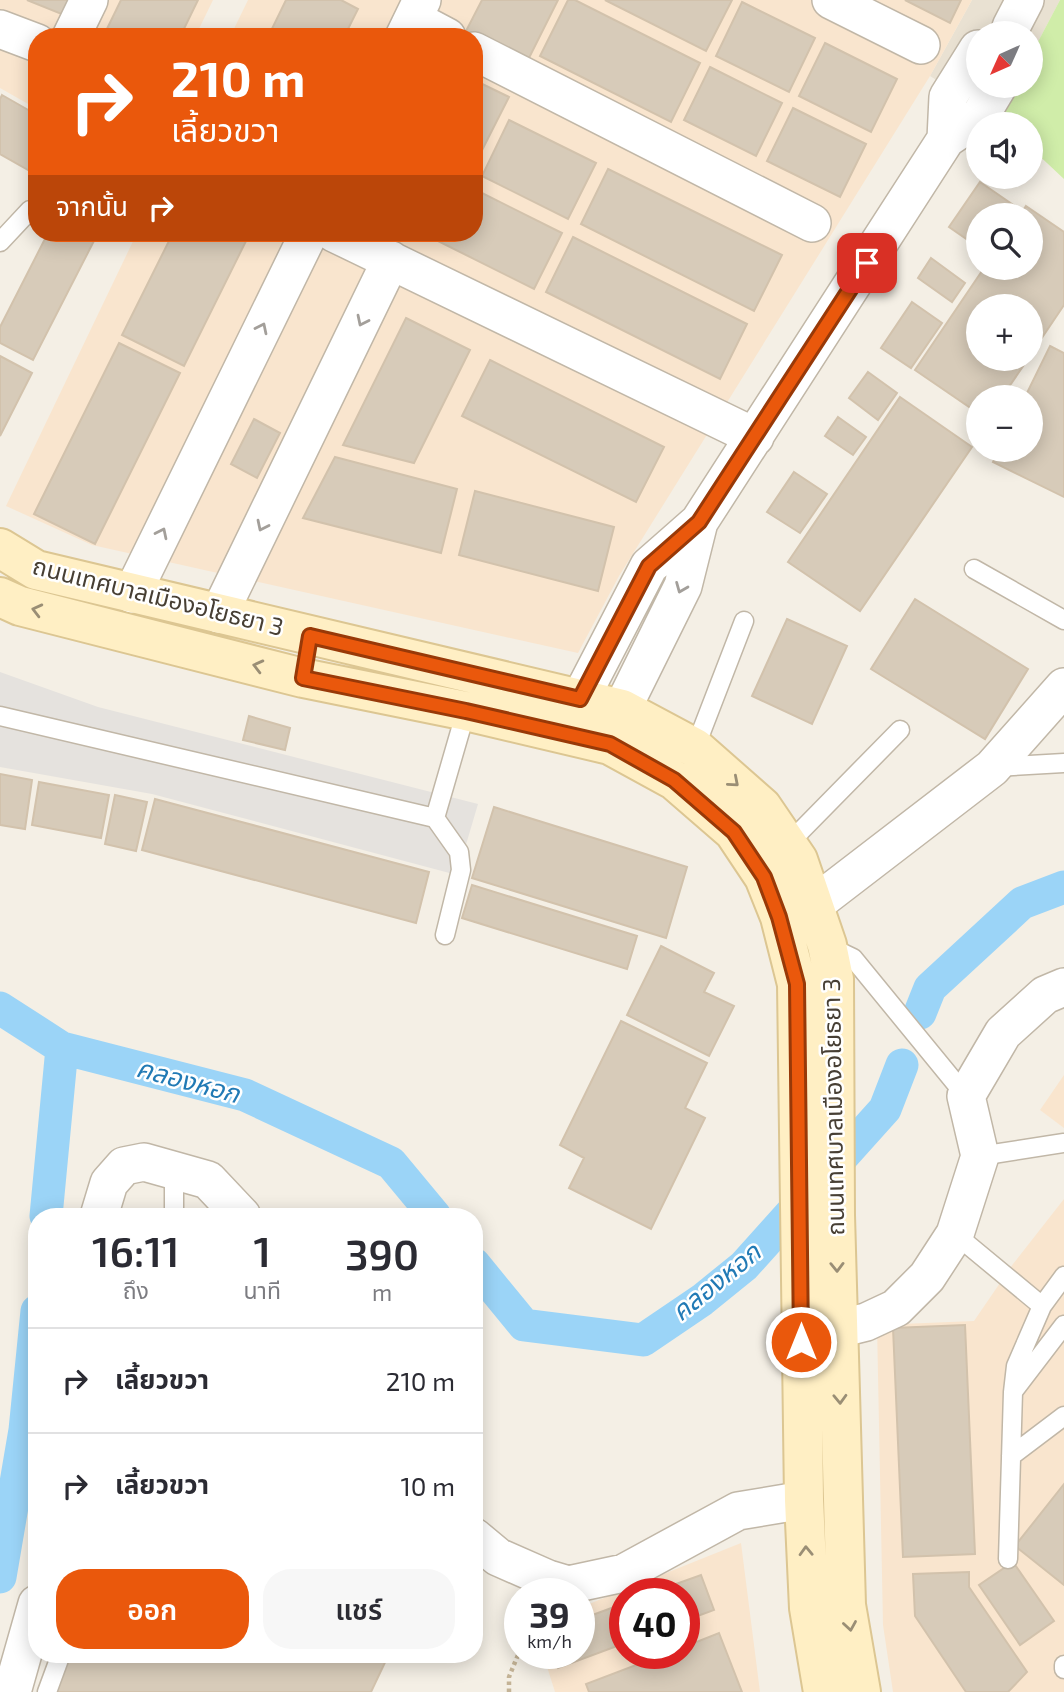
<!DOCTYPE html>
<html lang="th">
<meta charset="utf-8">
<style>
:root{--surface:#fff;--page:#f7f7f7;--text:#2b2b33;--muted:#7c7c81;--line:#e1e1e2;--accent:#ea580c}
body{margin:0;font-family:"Exo 2","Noto Sans Thai",sans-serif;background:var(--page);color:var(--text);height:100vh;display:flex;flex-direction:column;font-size:26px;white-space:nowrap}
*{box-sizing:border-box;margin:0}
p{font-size:23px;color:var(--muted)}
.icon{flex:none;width:38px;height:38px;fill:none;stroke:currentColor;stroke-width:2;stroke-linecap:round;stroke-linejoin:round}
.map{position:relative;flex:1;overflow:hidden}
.panel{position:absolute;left:28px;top:1208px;width:455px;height:455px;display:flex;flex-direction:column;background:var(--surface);border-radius:28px;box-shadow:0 4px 18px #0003}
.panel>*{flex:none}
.top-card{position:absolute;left:28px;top:28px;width:455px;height:214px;border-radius:28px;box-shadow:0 4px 18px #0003;background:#ea580c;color:#fff;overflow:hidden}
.needle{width:46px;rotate:225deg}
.controls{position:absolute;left:966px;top:21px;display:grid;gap:14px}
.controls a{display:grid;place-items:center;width:77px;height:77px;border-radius:50%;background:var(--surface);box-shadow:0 4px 18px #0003;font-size:35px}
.speed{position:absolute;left:504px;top:1578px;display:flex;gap:14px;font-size:35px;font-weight:700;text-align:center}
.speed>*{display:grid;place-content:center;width:91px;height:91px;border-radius:50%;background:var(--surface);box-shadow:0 4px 18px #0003;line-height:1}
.speed small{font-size:18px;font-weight:400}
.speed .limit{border:10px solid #d22;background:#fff;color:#111}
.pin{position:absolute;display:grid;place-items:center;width:60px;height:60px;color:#fff;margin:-30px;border-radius:14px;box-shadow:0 4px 10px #0006}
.me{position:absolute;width:77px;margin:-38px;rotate:0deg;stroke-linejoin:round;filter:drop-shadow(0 0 5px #0008)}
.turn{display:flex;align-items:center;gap:24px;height:147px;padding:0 28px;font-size:32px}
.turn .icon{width:91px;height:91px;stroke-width:2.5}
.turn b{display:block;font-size:49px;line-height:60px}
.then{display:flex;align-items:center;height:66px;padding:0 28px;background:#0003;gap:14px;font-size:26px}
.eta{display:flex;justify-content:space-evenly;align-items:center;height:119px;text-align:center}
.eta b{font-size:42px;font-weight:600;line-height:49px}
.button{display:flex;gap:14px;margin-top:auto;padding:14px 28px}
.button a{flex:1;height:80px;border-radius:28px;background:var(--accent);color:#fff;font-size:28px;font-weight:600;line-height:80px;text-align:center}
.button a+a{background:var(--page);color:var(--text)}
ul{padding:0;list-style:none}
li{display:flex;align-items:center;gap:21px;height:105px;padding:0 28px;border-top:2px solid var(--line)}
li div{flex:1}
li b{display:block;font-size:26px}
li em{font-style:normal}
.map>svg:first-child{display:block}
.residential{fill:#e9e1d2}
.commercial{fill:#f9e5ce;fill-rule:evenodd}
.green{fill:#d0eda9}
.parking{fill:#e5e2de}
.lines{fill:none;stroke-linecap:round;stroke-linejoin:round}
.canal{stroke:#9bd4f7;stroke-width:33}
.building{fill:#d7cbb9;stroke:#d2c2ac;stroke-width:2}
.lane-casing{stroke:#c1b7a7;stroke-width:21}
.street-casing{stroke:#c1b7a7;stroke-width:40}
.secondary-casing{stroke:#dcc692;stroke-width:42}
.path{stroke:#c4b396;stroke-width:4.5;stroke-dasharray:3.5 3.5;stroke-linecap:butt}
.lane{stroke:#fff;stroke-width:18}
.street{stroke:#fff;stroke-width:37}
.secondary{stroke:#ffefc4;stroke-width:38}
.oneway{stroke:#a39f9a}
.oneway2{stroke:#9a8e75}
.route-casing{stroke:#983908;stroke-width:18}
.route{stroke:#ea580c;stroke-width:12}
.labels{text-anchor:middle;stroke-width:5;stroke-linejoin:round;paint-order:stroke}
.street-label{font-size:24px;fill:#473f34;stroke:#fff}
.water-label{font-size:26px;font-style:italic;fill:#217ab5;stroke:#fff}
</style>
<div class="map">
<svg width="1064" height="1692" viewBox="0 0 1064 1692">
<rect width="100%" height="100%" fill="#f4efe5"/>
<path class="residential" d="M972 0H1060L1031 55V33H978V86L997 118 930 76Z"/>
<path class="commercial" d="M0 0H213L195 37H37V109L0 88Z
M248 0H972L930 76 619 576 578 653 92 545 6 506 137 233H474V37H230Z
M1064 1075V1128L1040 1110Z
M1064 1199V1692H893L883 1625 877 1325 974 1321 1013 1264Z
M741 1543 760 1692H555L543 1654H579V1608ZM625 1594H684V1654H625Z"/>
<path class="green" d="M1060 0H1064V179L1031 148V124H1005L997 118 1014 86H1031V55Z"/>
<path class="parking" d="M0 672 98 707 478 804 457 875 152 794 0 767Z"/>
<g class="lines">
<path class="canal" d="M0 1008 62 1048 245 1095 391 1163 435 1216
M920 1013 930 988 1022 903 1064 887
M46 1216 62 1048
M474 1264 524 1325 643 1340 702 1300 744 1266 885 1109 902 1065
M0 1577 25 1430 37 1311"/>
</g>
<path class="building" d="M27 0H69L64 15Z
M121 0H198L180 37H103Z
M286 0H341L358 9 344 37H268Z
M482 0H558L527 62 466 31Z
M568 0H575L700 63 671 122 540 56Z
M605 0H732L706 51Z
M905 0H961L950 23Z
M742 2 815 38 789 92 716 56Z
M825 43 897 79 871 132 799 96Z
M710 67 782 103 756 156 684 120Z
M474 80 509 97 474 166Z
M2 95 37 115V175L0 154V99Z
M793 108 866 144 840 197 767 161Z
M509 120 596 163 568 219 482 176Z
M608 169 782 255 754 311 581 224Z
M980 182 1019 209 1014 215H978V247L949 227Z
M474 189 562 233 534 289 422 233H474Z
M1026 206 1064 232V305L1031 354V306H978V359H1028L1002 397H978V413L915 370 984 268H1031V215H1020Z
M48 233H98L33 360 0 343V327Z
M173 233H250L184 366 122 335Z
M573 237 747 324 720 379 546 292Z
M931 258 965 283 952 302 918 278Z
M912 302 942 323 911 368 881 348Z
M406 318 470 350 414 463 343 445Z
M119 343 180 373 95 544 34 514Z
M1050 346 1064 353V497L993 462 999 450H1031V397H1025Z
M0 356 32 373 0 436Z
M490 360 664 447 636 502 462 416Z
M868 372 897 393 878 420 849 398Z
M900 397 972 447 860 611 788 562Z
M838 417 866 437 853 455 825 436Z
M254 419 280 433 257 478 231 464Z
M335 457 457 489 441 553 303 518Z
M794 472 827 494 800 533 767 512Z
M475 491 614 527 598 591 459 555Z
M915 599 1028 669 985 739 871 669Z
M787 619 847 646 812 724 752 696Z
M249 716 290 728 285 750 243 740Z
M0 774 32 780 25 829 0 825Z
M39 782 109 795 101 838 32 825Z
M115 795 147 802 136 851 105 844Z
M155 799 429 872 416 923 142 850Z
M494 807 687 867 666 938 472 878Z
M472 885 637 936 627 969 462 918Z
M661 946 714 973 704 992 734 1006 709 1056 627 1015Z
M621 1021 707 1063 685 1108 705 1118 651 1229 569 1188 584 1158 560 1145Z
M965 1325 975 1554 903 1557 893 1328Z
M1064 1484V1585L1015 1546Z
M1013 1562 1054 1621 1020 1645 979 1585Z
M969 1572V1587L1027 1672 1008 1692H966L915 1616 913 1574Z
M701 1575 714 1610 684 1621V1594H648Z
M625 1603V1643L558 1668 553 1654H579V1620Z
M719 1633 742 1692H589L586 1684 665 1654H684V1647Z
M71 1654H389L371 1692H53Z"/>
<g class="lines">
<g class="lane-casing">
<path id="lane" d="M0 242 30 210
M974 569 1064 620
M0 716 435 818 466 711
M695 748 744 621
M996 767 1064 763
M435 818 459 852 461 870 445 935
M787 845 900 730
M830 947 853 958 966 1096
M980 1156 1064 1143
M174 1169V1216
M955 1234 1042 1306 1064 1276
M1015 1389 1064 1325
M1011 1456 1064 1416
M1008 1559 1013 1392 1016 1366 1042 1306
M1064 1665V1669
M47 1692 61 1654"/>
</g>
<g class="street-casing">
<path id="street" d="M831 0 921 45
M413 19 447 37
M0 29 37 43
M1011 33V27L1025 0
M71 37 89 0
M404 37 422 0
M474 51 812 223
M946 139 948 97 978 49
M334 233 755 437
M132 594 309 233
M219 614 391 260
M580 699 649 566 699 522 946 139 980 116 998 86
M622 709 683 586 699 522
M815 904 992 768 1064 687
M99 1216 109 1183 124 1166 144 1162 208 1180 242 1216
M838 1329 866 1322 896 1308 927 1277 955 1234 980 1156 966 1096 1003 1033 1045 995 1064 987
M474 1537 498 1557 548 1579 568 1585 624 1573 738 1511 804 1500
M12 1692 37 1604"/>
</g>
<g class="secondary-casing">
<path id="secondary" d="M0 548 36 570 622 709 695 748 762 807 798 860 827 945 834 979 835 1215 846 1605 861 1692
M0 597 20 606 303 678 466 711 610 745 674 780 734 832 764 877 780 917 797 984 804 1500 809 1608 823 1692"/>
</g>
<path class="path" d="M509 1692V1677L520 1650"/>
<use href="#lane" class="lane"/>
<use href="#street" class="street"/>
<use href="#secondary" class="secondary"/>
</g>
<defs><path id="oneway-chevron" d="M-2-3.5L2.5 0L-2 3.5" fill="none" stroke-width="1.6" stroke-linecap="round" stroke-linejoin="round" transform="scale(1.75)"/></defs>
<g class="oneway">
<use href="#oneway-chevron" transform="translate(362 321) rotate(116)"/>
<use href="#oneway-chevron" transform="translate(262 328) rotate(-64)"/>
<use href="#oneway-chevron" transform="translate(262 526) rotate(116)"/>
<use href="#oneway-chevron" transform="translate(162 533) rotate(-64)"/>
<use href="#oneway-chevron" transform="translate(681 588) rotate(112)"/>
</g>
<g class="oneway2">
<use href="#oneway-chevron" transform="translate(37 610) rotate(-166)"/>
<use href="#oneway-chevron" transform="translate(258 666) rotate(-166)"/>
<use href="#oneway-chevron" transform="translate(734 782) rotate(41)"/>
<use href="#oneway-chevron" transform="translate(837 1267) rotate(89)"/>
<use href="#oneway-chevron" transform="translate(840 1399) rotate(88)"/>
<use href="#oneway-chevron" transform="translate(806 1551) rotate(-92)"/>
<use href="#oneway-chevron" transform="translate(850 1626) rotate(81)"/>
</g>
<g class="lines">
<g class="route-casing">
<path id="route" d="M801 1342 797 984 779 917 764 877 734 832 674 780 610 744 466 711 303 678 310 636 580 699 649 566 699 522 867 263"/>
</g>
<use href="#route" class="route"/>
</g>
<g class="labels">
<g class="street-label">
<text transform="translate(158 597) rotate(14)" y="8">ถนนเทศบาลเมืองอโยธยา 3</text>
<text transform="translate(834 1107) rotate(-91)" y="8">ถนนเทศบาลเมืองอโยธยา 3</text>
</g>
<g class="water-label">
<text transform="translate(188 1081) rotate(15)" y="9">คลองหอก</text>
<text transform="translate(716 1282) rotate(-39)" y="9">คลองหอก</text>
</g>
</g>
</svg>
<div class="controls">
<a><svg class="needle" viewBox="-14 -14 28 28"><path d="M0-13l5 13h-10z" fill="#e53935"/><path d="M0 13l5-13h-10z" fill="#7c7c81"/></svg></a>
<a><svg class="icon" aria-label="sound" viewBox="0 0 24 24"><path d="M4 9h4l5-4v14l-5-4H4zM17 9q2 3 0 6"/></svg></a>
<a><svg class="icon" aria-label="search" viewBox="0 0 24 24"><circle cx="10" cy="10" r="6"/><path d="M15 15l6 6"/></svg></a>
<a>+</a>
<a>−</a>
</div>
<div class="speed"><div>39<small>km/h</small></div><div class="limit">40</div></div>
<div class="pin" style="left:867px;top:263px;background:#d93025"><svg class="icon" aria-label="arrive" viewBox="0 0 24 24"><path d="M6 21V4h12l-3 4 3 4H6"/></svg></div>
<svg class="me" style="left:801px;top:1342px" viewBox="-20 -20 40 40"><circle r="17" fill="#ea580c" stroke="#fff" stroke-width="3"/><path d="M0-11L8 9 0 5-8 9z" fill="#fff"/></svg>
<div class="top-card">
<div class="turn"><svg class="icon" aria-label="right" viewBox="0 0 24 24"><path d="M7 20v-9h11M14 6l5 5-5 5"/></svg><div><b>210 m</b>เลี้ยวขวา</div></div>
<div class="then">จากนั้น<svg class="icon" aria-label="right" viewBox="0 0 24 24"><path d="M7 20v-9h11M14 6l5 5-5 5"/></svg></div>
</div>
<section class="panel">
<div class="eta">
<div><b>16:11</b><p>ถึง</p></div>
<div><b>1</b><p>นาที</p></div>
<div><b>390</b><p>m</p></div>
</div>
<ul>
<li><svg class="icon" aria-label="right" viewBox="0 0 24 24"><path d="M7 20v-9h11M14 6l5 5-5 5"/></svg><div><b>เลี้ยวขวา</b></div><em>210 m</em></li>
<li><svg class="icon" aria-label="right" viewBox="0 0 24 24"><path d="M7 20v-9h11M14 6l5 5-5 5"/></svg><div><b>เลี้ยวขวา</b></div><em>10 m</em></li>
</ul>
<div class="button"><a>ออก</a><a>แชร์</a></div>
</section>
</div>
